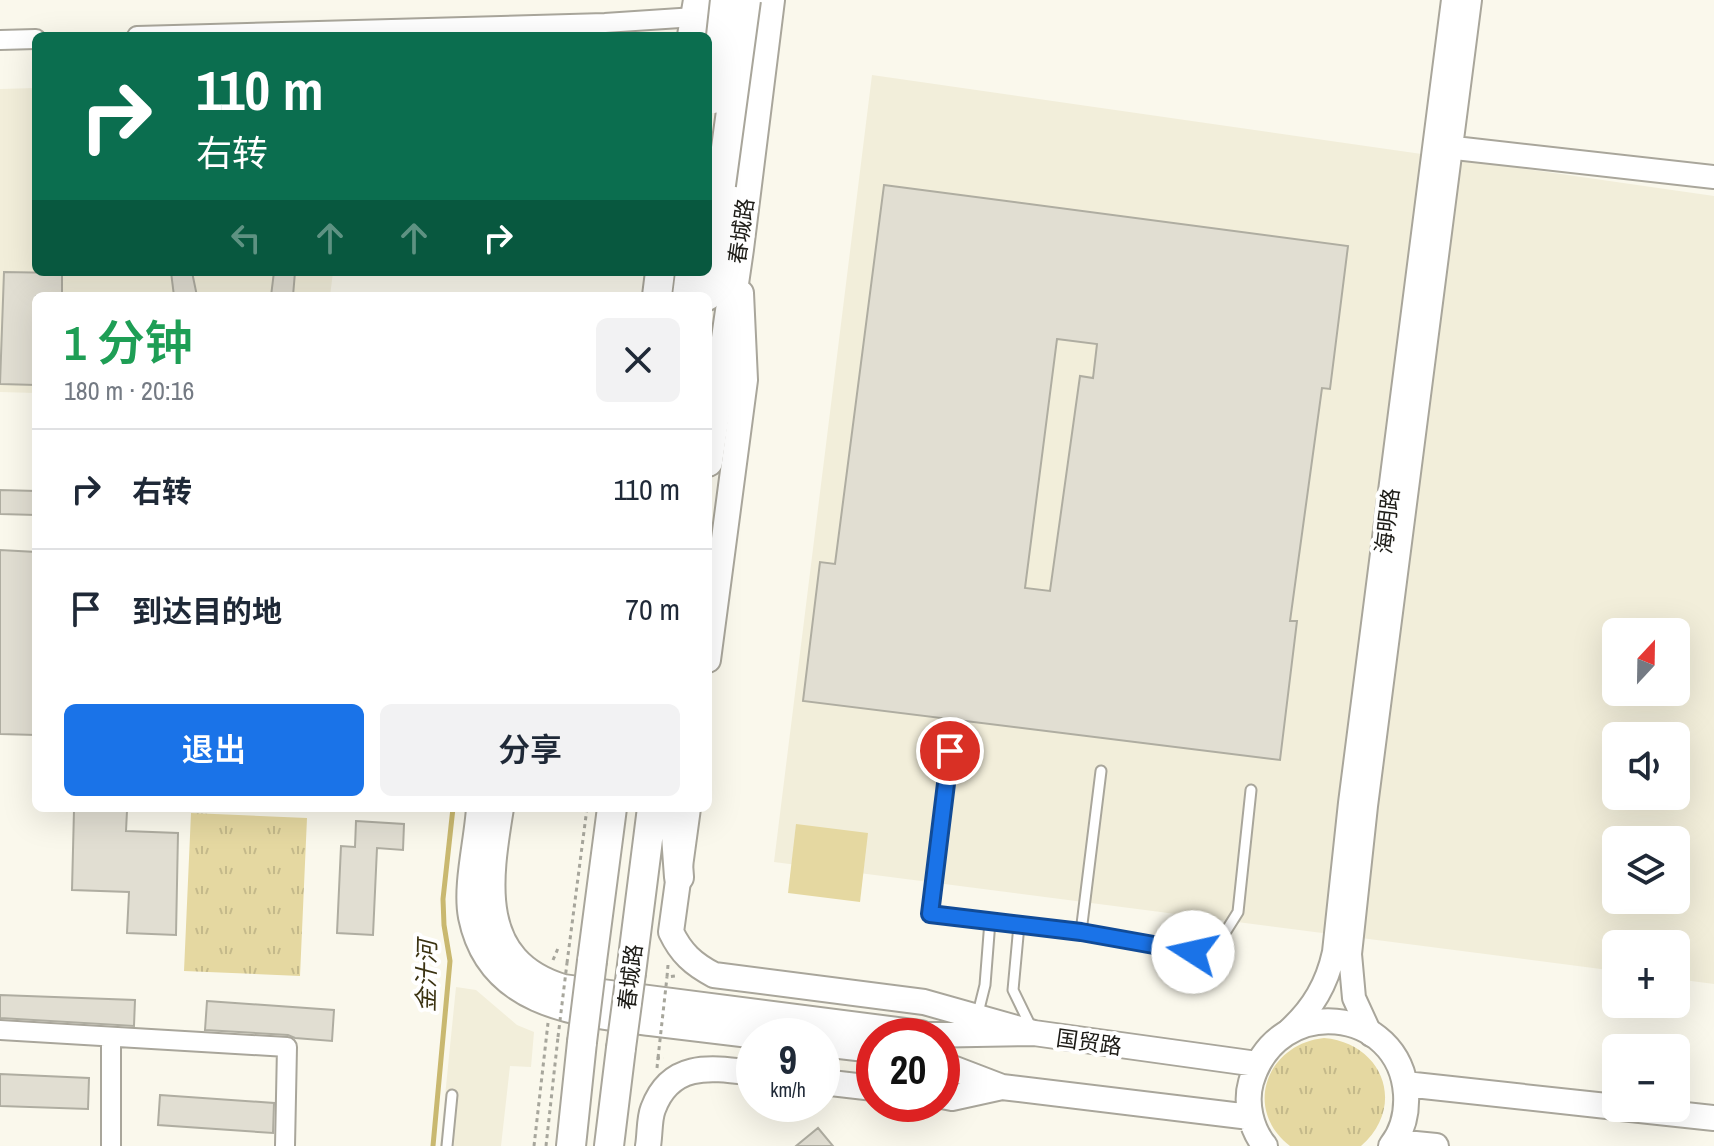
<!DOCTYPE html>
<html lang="zh">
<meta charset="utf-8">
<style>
:root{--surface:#fff;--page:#f2f2f3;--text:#1f2937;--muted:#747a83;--line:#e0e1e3;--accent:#1a73e8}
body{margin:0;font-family:"Archivo Narrow","Noto Sans SC",sans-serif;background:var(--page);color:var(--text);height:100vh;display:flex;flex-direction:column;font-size:30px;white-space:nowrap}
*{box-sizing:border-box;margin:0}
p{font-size:26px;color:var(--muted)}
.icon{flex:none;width:44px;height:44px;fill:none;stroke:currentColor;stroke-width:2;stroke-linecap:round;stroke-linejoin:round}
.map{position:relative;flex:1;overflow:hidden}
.side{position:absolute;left:32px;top:292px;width:680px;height:520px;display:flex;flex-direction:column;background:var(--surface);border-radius:12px;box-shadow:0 8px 32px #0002}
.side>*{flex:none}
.top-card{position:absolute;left:32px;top:32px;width:680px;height:244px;border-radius:12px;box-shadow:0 8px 32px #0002;background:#0b6e4f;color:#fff;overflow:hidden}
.needle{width:52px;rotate:22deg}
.tools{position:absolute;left:1602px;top:618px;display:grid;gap:16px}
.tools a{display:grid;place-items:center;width:88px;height:88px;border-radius:12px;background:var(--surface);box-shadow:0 8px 32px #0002;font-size:40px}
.speed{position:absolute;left:736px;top:1018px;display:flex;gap:16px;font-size:40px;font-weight:700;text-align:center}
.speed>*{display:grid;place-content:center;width:104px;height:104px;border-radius:50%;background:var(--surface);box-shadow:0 8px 32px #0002;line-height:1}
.speed small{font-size:20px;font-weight:400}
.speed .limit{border:12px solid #d22;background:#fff;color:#111}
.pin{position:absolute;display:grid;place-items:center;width:68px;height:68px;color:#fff;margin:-34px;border:4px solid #fff;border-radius:50%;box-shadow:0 2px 8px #0007}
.me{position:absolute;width:88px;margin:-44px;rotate:280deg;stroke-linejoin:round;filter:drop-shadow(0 0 6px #0008)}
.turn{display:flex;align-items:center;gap:28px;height:168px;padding:0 32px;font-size:36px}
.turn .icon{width:104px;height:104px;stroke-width:2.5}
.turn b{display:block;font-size:56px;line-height:68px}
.lanes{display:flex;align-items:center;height:76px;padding:0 32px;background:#0003;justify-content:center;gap:40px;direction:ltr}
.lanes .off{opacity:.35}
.round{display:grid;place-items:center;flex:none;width:84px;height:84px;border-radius:12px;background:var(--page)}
.head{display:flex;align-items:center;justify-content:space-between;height:136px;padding:0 32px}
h1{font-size:48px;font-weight:600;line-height:60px;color:#1e9e55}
.cta{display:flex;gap:16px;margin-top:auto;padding:16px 32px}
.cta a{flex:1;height:92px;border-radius:12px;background:var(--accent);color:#fff;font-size:32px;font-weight:600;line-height:92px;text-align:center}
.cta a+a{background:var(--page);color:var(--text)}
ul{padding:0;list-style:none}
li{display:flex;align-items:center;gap:24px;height:120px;padding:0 32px;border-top:2px solid var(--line)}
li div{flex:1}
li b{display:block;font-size:30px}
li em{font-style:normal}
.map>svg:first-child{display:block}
.built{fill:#f2eeda;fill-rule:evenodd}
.grass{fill:url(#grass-tufts)}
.garden{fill:#e5d8a1}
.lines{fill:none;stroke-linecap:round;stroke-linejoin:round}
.stream{stroke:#c9b86f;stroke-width:5}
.building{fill:#e1ded2;stroke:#afada1;stroke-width:2;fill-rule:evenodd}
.service-casing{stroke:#a9a69b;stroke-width:13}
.minor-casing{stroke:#a9a69b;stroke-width:22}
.tertiary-casing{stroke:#a9a69b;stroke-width:26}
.secondary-casing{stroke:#a9a69b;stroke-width:28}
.primary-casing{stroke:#a9a69b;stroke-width:32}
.trunk-casing{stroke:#a9a69b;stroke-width:32}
.path{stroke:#a7a69c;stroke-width:3;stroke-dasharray:4 4;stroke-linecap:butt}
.service{stroke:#fff;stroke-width:9}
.minor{stroke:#fff;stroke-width:18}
.tertiary{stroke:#fff;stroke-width:22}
.secondary{stroke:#fff;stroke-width:24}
.primary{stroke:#fff;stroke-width:28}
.trunk{stroke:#fff;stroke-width:28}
.primary-bridge-casing{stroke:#a9a69b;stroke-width:32;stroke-linecap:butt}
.trunk-bridge-casing{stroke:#a9a69b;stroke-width:32;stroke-linecap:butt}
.path-bridge{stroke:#a7a69c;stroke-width:3;stroke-dasharray:4 4;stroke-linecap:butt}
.primary-bridge{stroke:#fff;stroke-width:28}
.trunk-bridge{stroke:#fff;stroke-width:28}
.route-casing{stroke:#114b97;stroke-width:20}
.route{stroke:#1a73e8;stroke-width:14}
.labels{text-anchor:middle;stroke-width:8;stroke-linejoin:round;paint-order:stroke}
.street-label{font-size:22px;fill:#1d1c17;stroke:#fff}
.water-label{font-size:24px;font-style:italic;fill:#3b3312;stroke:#fff}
</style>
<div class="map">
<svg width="1714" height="1146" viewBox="0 0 1714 1146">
<defs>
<pattern id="grass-tufts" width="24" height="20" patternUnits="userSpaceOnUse" patternTransform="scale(2)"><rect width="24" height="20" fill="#e5d8a1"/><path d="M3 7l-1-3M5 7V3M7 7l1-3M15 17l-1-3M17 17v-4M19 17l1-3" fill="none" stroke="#c4b98a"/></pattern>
</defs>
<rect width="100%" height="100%" fill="#faf8ec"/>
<path class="built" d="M872 75 1714 196V984L1676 979V944H1616V971L774 862ZM1616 632H1676V692H1616ZM1616 736H1676V796H1616ZM1616 840H1676V900H1616Z
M36 88V272H333L330 296H36V393L0 392V89Z
M456 987 476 990 517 1025 534 1032 531 1067 510 1066 501 1146H440Z"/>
<path class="grass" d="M191 813 307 818 300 976 184 971Z
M1324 1038C1383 1043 1407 1106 1361 1146H1290C1242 1109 1267 1044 1324 1038Z"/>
<path class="garden" d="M796 824 868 833 860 902 788 893Z"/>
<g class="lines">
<path class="stream" d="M433 1146 450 961 444 925 443 899 453 808"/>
</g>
<path class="building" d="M884 185 1348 246 1330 389 1322 388 1290 621H1297L1280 760 803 701 820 562 835 564ZM1057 339 1097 344 1093 378 1080 376 1050 591 1025 588Z
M4 272 62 273V296H36V385L0 384Z
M171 272H192L197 296H174Z
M274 272H295L293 296H271Z
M0 490 36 491V515L0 514Z
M0 550 36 552V735L0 734Z
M74 810 127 811 126 831 178 833 176 935 127 933 129 892 72 890Z
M356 821 404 824 403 850 377 848 373 935 337 933 341 846 355 847Z
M0 995 135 1000 134 1026 0 1018Z
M207 1001 334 1010 332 1041 295 1038 288 1035 205 1030Z
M0 1074 89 1078 88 1109 0 1106Z
M160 1095 274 1103 273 1133 158 1125Z
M818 1128 833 1146H796Z"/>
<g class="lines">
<g class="service-casing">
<path id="service" d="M950 751 930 914 1081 932 1193 952 1208 948 1221 939 1238 912 1251 790
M1019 925 1013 990 1031 1027
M1081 932 1101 771
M977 1017 985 985 990 921
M447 1146 452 1095"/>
</g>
<g class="minor-casing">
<path id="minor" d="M137 36 605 23 695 17
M0 40 36 39
M0 1030 287 1047 285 1146
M111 1037V1146"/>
</g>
<g class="tertiary-casing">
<path id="tertiary" d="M1437 146 1714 177
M1289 1030C1313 1008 1327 984 1334 952L1350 803 1453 0
M1371 1035 1354 998 1350 954 1366 806 1470 0"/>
</g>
<g class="secondary-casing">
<path id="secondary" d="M708 660 745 380 741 293
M479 808C477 841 465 886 471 917 489 1006 576 1014 650 1023 686 1027 722 1032 758 1036
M688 808 671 932C681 953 693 964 714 975L924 1002 1034 1033
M921 1035 1034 1033 1257 1064
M822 1044 874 1050
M942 1064 1002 1087 1250 1117
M822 1082 874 1088
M1405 1084 1616 1107
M942 1096 952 1098 1002 1087
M1621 1108 1714 1118
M1395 1142 1436 1146
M648 1146C650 1135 649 1119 653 1109 671 1060 713 1068 754 1073
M1265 1146C1251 1129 1245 1103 1251 1082 1277 993 1400 1006 1406 1094 1407 1112 1403 1131 1391 1146"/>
</g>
<g class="primary-casing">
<path id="primary" d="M692 36 698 0
M657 296 660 272
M708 462 739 249 770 0
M499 808C487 881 474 962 563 989L921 1035
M674 808 679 877
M592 961 612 808
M631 973 652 808
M571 1146 582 1042
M609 1146 621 1048"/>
</g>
<g class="trunk-casing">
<path id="trunk" d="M687 296 690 272
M707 296 721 185"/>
</g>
<path class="path" d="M553 960 559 946
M567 963 587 808
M668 965 667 977 675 976
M657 1068 658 1058H664
M534 1146 548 1023
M546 1146 558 1037"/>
<use href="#service" class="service"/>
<use href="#minor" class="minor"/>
<use href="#tertiary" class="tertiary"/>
<use href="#secondary" class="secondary"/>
<use href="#primary" class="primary"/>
<use href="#trunk" class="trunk"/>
<g class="primary-bridge-casing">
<path id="primary-bridge" d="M582 1042 592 961
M621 1048 631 973"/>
</g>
<g class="trunk-bridge-casing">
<path id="trunk-bridge" d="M714 99 725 0
M721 185 746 0"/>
</g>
<path class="path-bridge" d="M558 1037 567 963
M658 1058 667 977"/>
<use href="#primary-bridge" class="primary-bridge"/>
<use href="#trunk-bridge" class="trunk-bridge"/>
</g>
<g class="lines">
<g class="route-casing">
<path id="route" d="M950 751 930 914 1081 932 1193 952"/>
</g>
<use href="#route" class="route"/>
</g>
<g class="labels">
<g class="street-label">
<text transform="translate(741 231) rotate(-82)" y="8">春城路</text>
<text transform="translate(1387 521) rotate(-83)" y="8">海明路</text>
<text transform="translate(630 977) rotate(-83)" y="8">春城路</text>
<text transform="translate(1089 1042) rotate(8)" y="8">国贸路</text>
</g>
<g class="water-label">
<text transform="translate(427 976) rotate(-89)" y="8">金汁河</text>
</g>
</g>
</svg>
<div class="tools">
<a><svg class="needle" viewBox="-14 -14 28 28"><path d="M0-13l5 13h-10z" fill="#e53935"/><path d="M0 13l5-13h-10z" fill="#747a83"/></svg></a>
<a><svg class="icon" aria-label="sound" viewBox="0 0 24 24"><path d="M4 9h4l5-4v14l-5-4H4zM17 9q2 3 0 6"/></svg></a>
<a><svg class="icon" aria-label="layers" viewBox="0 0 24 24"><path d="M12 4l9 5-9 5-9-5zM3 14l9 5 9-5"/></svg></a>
<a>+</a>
<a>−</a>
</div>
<div class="speed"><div>9<small>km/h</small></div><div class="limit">20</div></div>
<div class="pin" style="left:950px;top:751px;background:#d93025"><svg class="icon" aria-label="arrive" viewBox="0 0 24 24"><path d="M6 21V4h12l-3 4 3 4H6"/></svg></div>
<svg class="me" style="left:1193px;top:952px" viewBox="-20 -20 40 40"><circle r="19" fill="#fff"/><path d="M0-13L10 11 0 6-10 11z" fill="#1a73e8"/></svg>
<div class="top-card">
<div class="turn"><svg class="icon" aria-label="right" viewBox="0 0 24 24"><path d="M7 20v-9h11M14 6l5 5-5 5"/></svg><div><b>110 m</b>右转</div></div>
<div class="lanes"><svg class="icon off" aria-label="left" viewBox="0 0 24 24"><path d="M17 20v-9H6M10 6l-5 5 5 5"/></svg><svg class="icon off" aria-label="ahead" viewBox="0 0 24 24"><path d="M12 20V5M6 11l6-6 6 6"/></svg><svg class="icon off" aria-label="ahead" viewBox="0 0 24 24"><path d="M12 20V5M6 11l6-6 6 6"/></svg><svg class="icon" aria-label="right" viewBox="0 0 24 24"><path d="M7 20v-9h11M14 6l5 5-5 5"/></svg></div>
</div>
<section class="side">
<div class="head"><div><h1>1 分钟</h1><p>180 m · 20:16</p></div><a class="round"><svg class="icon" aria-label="close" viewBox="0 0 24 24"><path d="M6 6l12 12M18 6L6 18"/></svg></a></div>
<ul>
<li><svg class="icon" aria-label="right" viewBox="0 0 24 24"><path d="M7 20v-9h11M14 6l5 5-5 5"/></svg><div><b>右转</b></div><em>110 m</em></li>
<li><svg class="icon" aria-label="arrive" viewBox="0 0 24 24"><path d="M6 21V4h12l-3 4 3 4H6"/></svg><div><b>到达目的地</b></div><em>70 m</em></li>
</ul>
<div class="cta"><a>退出</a><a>分享</a></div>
</section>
</div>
